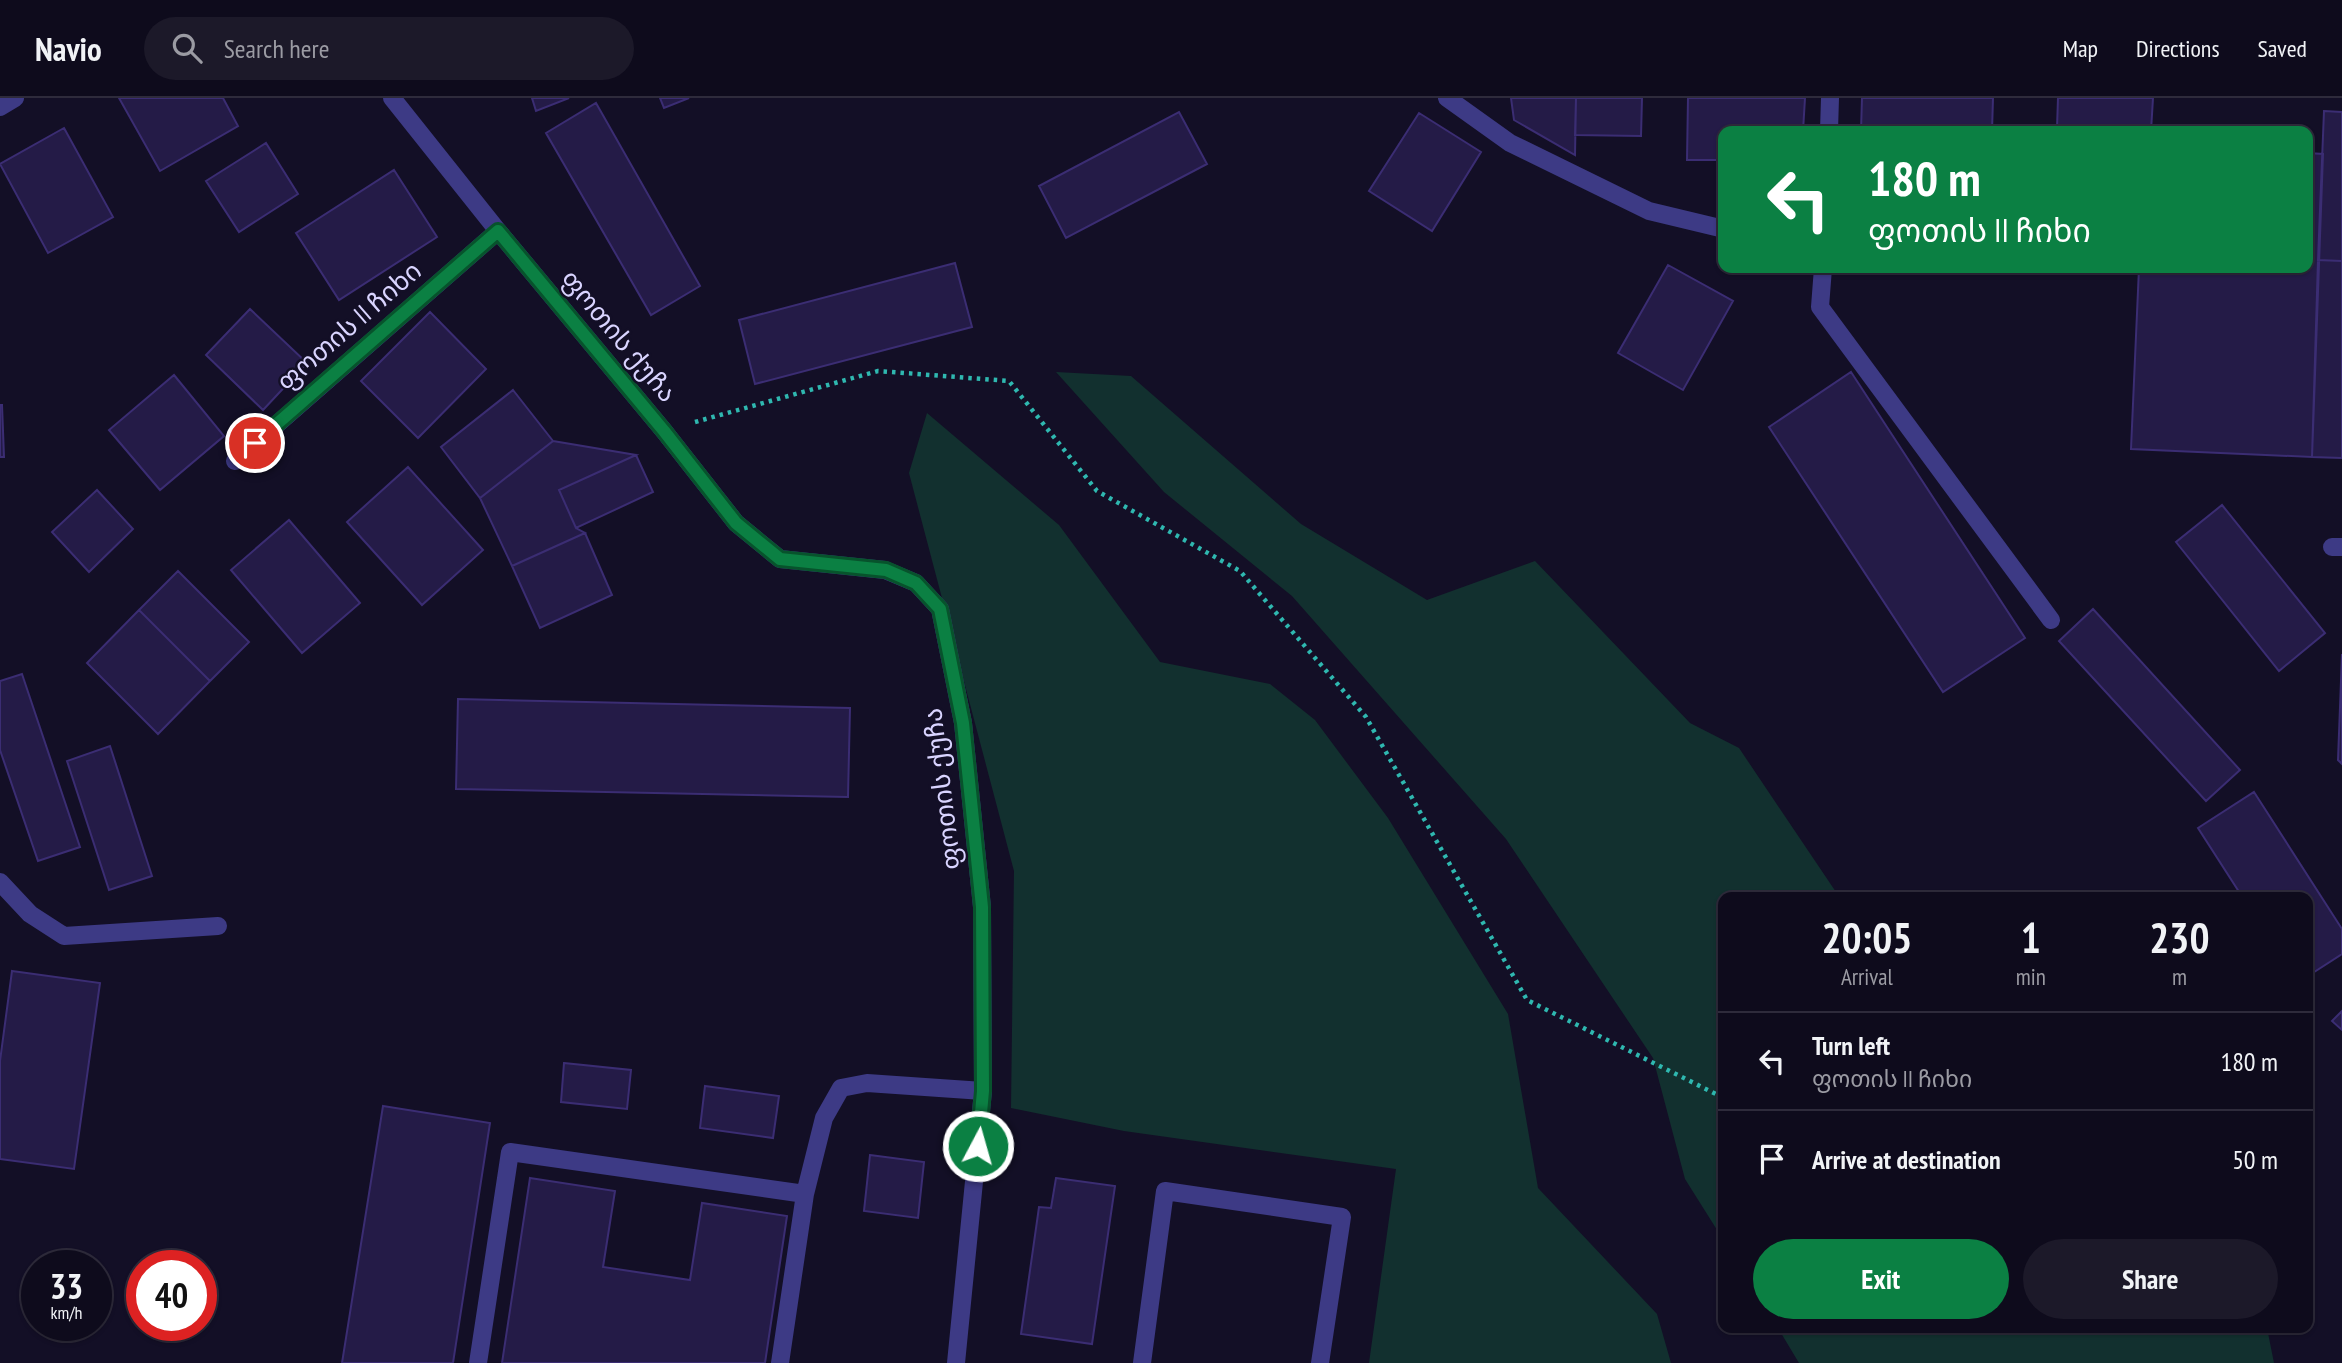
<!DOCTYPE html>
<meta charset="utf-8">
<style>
:root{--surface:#0e0b1c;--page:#1c1929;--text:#f1f3f6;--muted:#9b9ba3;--line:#2e2b3b;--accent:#0b8043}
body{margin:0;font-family:"PT Sans Narrow","Noto Sans Georgian",sans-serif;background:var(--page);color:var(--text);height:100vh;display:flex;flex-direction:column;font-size:26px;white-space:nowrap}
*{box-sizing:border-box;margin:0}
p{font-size:23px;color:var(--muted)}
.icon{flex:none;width:38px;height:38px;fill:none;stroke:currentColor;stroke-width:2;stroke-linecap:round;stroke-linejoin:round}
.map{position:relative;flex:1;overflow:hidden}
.details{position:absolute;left:1718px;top:794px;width:595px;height:441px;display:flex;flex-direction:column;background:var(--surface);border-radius:14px;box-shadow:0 2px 5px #0004,0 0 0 2px var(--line)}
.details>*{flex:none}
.guide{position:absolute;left:1718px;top:28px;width:595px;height:147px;border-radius:14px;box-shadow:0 2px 5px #0004,0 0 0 2px var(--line);background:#0b8043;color:#fff;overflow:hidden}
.speed{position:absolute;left:21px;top:1152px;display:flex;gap:14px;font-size:35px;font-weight:700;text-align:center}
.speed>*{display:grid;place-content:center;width:91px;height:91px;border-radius:50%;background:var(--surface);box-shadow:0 2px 5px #0004,0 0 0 2px var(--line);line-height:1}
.speed small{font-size:18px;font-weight:400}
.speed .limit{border:10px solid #d22;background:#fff;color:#111}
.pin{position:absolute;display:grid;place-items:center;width:60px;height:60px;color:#fff;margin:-30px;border:4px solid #fff;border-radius:50%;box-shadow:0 2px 7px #0007}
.me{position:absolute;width:77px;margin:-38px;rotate:6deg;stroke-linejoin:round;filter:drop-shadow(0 0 5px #0008)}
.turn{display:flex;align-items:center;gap:24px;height:147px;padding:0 35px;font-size:32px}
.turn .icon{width:91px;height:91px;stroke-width:2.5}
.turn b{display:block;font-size:49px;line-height:60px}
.eta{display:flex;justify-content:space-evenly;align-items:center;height:119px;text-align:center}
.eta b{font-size:42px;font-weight:800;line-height:49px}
.cta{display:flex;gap:14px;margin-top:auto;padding:14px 35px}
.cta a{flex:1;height:80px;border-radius:42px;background:var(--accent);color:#fff;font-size:28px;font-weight:800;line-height:80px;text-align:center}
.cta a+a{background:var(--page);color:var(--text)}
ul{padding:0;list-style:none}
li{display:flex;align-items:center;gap:21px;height:98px;padding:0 35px;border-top:2px solid var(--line)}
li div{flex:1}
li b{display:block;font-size:26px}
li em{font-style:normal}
header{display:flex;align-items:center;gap:42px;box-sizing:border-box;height:98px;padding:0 35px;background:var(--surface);border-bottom:2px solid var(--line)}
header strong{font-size:33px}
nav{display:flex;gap:38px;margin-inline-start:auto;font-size:24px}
.search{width:490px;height:63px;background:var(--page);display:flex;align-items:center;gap:18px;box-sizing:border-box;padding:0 24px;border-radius:38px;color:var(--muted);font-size:26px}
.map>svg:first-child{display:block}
.green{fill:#12302f}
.building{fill:#241b47;stroke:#3b2d73;stroke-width:2}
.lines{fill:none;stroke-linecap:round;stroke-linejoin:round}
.path{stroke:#2fb8b0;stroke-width:4.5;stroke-dasharray:3.5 5;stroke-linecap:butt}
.minor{stroke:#3d3a85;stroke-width:18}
.route-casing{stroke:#07532c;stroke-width:18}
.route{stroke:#0b8043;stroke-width:12}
.labels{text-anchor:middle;stroke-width:5;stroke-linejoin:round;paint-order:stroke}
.street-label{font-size:26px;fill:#d9d4ff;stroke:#130f26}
</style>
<header>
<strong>Navio</strong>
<div class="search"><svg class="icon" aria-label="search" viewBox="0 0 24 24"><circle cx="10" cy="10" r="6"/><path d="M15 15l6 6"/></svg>Search here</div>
<nav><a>Map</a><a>Directions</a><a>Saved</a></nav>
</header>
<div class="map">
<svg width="2342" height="1265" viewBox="0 0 2342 1265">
<rect width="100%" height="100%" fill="#130f26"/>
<path class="green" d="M1056 274 1131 278 1301 426 1427 502 1535 463 1690 625 1739 650 1840 800H1724V1143L1685 1081 1653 960 1506 741 1292 498 1164 394Z
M927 315 1059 427 1160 564 1270 586 1315 622 1388 720 1508 916 1538 1090 1657 1216 1671 1265H1369L1396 1071 1124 1033 1011 1010 1014 773 909 375Z
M1778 1230H2267L2274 1265H1799Z"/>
<path class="building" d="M119 0H223L238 28 160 73Z
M532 0H569L536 13Z
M660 0H689L664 10Z
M1511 0H1576L1575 57 1514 22Z
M1576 0H1642L1641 38 1575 37Z
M1688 0H1805L1803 33H1724V62H1687Z
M1862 0H1993L1992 33H1861Z
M2058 0H2153L2151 33 2057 30Z
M596 5 700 188 651 217 546 35Z
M2324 13 2342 14V163L2318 162Z
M1179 14 1207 66 1066 140 1039 88Z
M1419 15 1481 54 1432 133 1369 93Z
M64 30 113 119 48 155 0 66Z
M266 45 298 96 239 134 206 83Z
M2308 55 2323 56 2312 359 2131 351 2139 170H2308Z
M394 72 437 139 339 202 296 135Z
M2318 162 2342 163V360L2312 359Z
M955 165 972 229 755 286 739 222Z
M1668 167 1733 203 1683 292 1618 255Z
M250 211 307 265 263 312 206 257Z
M430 214 486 271 418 340 361 283Z
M1851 274 2025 540 1943 594 1769 329Z
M174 277 224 338 160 392 109 332Z
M513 292 553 343 480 400 441 349Z
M0 307H2L4 359H0Z
M553 343 636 357 559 392 576 430 585 435 512 468 480 400Z
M636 357 653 394 576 430 559 392Z
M408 369 483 452 422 507 347 424Z
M97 392 133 431 89 474 52 434Z
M2222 407 2325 535 2279 573 2176 444Z
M289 422 360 505 302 555 231 472Z
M585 435 612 497 540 530 512 468Z
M178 473 249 544 210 583 139 512Z
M2093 511 2240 672 2206 703 2059 543Z
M139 512 210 583 158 636 87 565Z
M2342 556V666L2338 662Z
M22 576 80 749 38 763 0 652V583Z
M458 601 850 610 848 699 456 691Z
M110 648 152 778 109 792 67 663Z
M2254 694 2342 831V856L2308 878V800H2243L2198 730Z
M12 873 100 885 74 1071 0 1061V963Z
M2342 913V932L2332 923Z
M564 965 631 972 627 1011 561 1004Z
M705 988 779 998 773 1040 700 1030Z
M383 1008 490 1025 453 1265H342Z
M870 1057 924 1064 918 1120 864 1113Z
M530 1080 615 1093 603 1169 690 1182 702 1105 787 1118 765 1265H502Z
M1056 1080 1115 1088 1092 1246 1021 1236 1039 1109 1051 1110Z"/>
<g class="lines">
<path class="path" d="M695 324 878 273 1009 283 1097 393 1240 473 1366 619 1527 902 1724 1000"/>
<path class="minor" d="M392 0 498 133 664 333 736 425 780 461 885 472 916 485 940 511 963 625 982 809 983 993 956 1265
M1447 0 1510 45 1649 113 1724 131
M0 9 15 0
M1829 33 1830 0
M1823 170 1820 209 2051 522
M235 363 498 133
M2332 449H2342
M0 784 30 816 64 838 218 828
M478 1265 510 1054 805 1096
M780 1265 805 1096 824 1020 841 990 867 985 983 993
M1142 1265 1165 1093 1342 1119 1320 1265"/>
</g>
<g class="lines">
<g class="route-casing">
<path id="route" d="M255 345 498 133 664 333 736 425 780 461 886 472 916 485 940 511 963 625 982 809 983 993 978 1048"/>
</g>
<use href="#route" class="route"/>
</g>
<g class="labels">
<g class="street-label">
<text transform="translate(349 228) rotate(-41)" y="9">ფოთის II ჩიხი</text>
<text transform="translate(619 238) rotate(50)" y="9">ფოთის ქუჩა</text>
<text transform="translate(942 691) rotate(-97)" y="9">ფოთის ქუჩა</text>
</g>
</g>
</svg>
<div class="speed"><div>33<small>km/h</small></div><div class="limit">40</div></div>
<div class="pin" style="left:255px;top:345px;background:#d93025"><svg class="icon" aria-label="arrive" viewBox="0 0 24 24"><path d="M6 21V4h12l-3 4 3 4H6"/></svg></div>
<svg class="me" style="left:978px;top:1048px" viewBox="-20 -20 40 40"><circle r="17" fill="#0b8043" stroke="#fff" stroke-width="3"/><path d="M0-11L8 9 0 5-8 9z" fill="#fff"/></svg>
<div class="guide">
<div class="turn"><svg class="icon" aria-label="left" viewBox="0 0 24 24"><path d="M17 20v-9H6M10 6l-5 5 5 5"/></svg><div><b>180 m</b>ფოთის II ჩიხი</div></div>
</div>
<section class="details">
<div class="eta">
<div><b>20:05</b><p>Arrival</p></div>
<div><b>1</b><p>min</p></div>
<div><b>230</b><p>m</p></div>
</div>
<ul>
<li><svg class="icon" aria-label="left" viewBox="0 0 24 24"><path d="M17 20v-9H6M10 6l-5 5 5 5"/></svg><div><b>Turn left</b><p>ფოთის II ჩიხი</p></div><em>180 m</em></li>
<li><svg class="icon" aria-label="arrive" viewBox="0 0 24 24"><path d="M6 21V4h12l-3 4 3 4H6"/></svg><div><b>Arrive at destination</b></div><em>50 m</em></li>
</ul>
<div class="cta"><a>Exit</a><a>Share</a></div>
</section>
</div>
